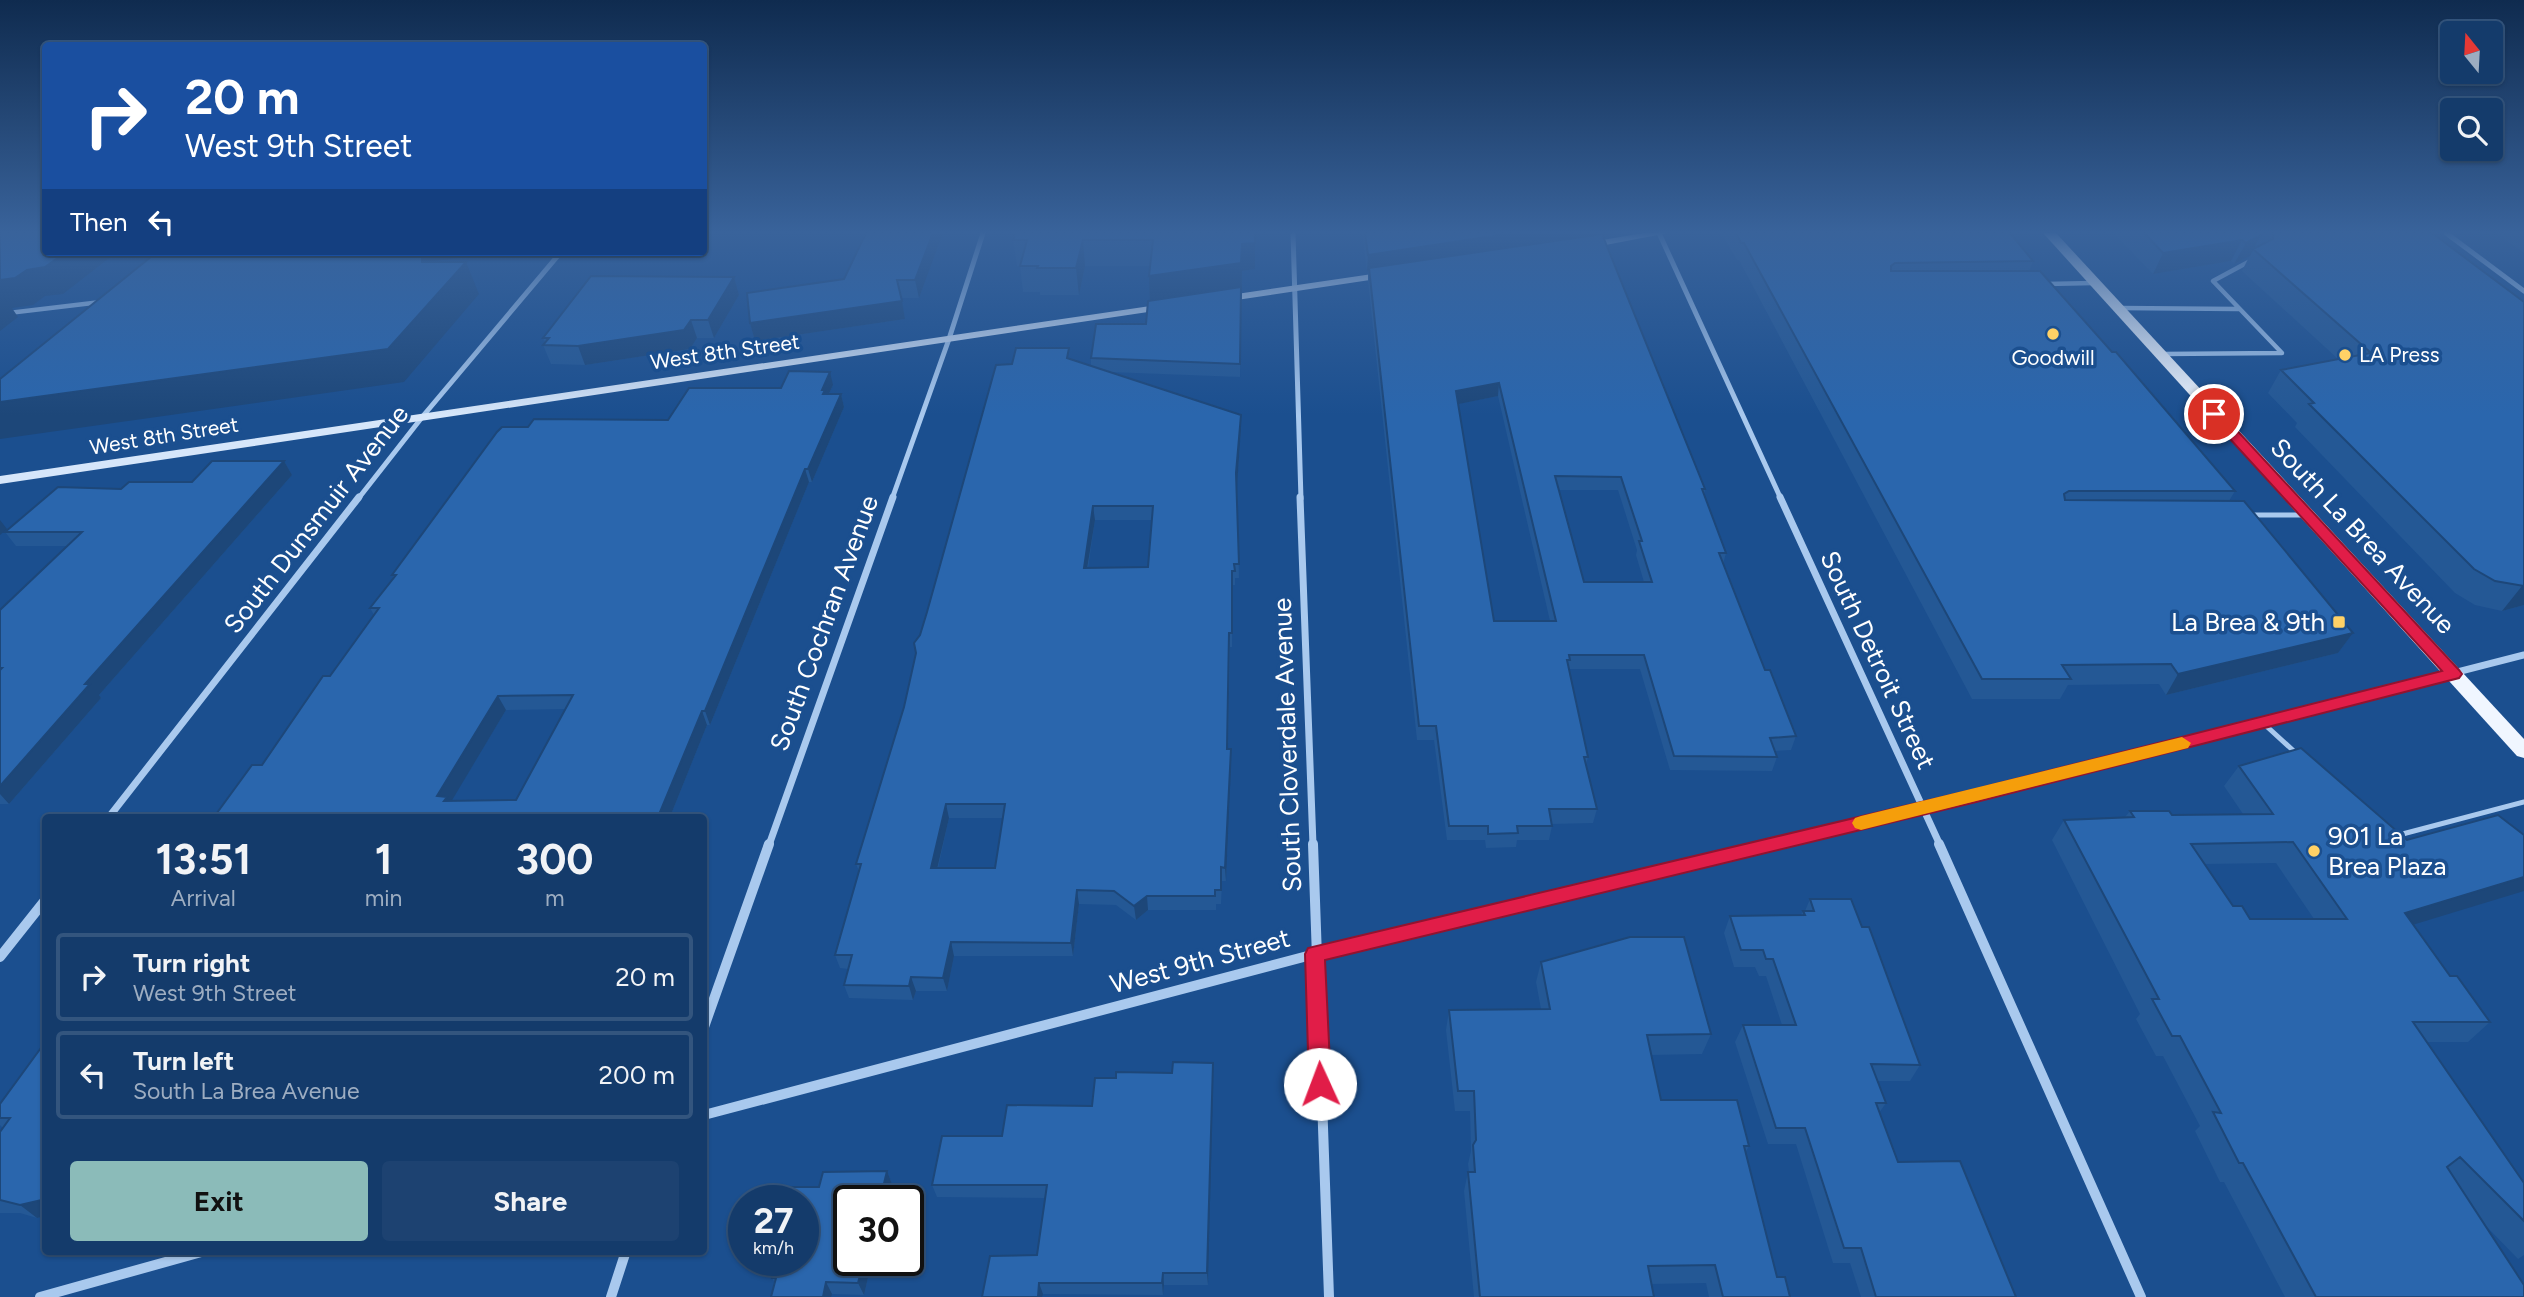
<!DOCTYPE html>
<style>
:root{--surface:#143b6b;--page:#1d4271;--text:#f1f3f6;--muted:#9dadc1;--line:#33557e;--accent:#8bbbb9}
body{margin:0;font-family:Figtree,sans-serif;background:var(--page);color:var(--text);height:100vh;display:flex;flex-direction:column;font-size:26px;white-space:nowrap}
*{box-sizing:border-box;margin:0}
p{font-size:23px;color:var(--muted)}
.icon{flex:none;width:38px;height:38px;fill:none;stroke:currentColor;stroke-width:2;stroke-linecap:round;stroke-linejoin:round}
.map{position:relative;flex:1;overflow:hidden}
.sheet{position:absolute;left:42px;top:814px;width:665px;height:441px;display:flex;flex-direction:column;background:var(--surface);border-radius:7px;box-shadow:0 2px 5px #0004,0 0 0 2px var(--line)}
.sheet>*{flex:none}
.hud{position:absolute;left:42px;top:42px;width:665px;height:214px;border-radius:7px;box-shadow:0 2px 5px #0004,0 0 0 2px var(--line);background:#1a4fa0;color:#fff;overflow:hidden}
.needle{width:46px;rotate:342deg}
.buttons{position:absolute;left:2440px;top:21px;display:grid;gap:14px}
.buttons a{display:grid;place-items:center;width:63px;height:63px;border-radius:7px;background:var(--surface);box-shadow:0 2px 5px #0004,0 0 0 2px var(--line);font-size:35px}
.speed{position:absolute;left:728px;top:1185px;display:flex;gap:14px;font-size:35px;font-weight:700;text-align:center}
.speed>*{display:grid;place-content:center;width:91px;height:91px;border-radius:50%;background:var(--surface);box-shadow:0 2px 5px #0004,0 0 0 2px var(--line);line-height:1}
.speed small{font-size:18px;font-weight:400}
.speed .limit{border:4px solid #111;border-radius:10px;background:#fff;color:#111}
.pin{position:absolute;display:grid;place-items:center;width:60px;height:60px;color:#fff;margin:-30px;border:4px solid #fff;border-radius:50%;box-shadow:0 2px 7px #0007}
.me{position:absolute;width:77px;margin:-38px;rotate:358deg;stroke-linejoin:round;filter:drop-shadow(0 0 5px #0008)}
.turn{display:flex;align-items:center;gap:24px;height:147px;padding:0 28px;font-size:32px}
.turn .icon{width:91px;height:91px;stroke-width:2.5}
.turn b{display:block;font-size:49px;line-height:60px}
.then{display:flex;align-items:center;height:66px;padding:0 28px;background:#0003;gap:14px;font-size:26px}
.eta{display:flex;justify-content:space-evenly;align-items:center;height:119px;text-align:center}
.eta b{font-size:42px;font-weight:700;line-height:49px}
.cta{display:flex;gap:14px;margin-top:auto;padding:14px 28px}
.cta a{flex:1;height:80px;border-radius:7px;background:var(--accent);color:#111;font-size:28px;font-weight:700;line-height:80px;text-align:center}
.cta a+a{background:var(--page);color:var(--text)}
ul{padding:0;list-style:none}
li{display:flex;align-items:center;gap:21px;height:88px;margin:0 14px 10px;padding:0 14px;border:4px solid var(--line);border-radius:7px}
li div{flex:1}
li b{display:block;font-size:26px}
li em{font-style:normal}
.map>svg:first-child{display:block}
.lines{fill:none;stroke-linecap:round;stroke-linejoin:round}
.lane-far1{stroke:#a9c9ee;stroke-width:4.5}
.lane{stroke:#a9c9ee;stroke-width:5}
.street-far2{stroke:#a9c9ee;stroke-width:5}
.street-far1{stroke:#a9c9ee;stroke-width:7}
.street{stroke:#a9c9ee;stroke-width:10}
.secondary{fill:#d6e6fa;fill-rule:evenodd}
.primary{fill:#f0f6ff;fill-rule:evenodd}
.wall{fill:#245895;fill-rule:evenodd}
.shaded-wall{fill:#1d4779}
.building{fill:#2a66ad;stroke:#1d4779;stroke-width:2;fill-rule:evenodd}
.route{fill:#e11d48;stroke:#92132f;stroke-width:2}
.slow{fill:#f59e0b}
.poi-dot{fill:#ffd166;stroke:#1b4f8f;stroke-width:2.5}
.labels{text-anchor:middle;stroke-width:7;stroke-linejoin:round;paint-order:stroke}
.far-street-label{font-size:21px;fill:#fff;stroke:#1b4f8f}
.far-poi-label{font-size:21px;fill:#fff;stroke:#1b4f8f;text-anchor:start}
.street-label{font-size:26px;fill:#fff;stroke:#1b4f8f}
.poi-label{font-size:26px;fill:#fff;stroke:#1b4f8f;text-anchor:end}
</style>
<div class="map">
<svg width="2524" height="1297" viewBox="0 0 2524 1297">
<rect width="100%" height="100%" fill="#1b4f8f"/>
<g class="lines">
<path class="lane-far1" d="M2046 284 2093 283
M2120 308 2238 309
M0 314 101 302
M2162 354 2282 353 2213 281 2252 260"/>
<path class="lane" d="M2251 515H2304
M2263 723 2297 754
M2395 836 2524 802"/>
<path class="street-far2" d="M1293 233 1301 499
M1659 233 1781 499
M2446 233 2524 291
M358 499 423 416 561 252
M892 499 949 339 983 233"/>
<path class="street-far1" d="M1300 497 1313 845
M1780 497 1940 845
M109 817 359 497
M769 845 893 497
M1767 845 1976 795 2524 655"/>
<path class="street" d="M1313 844 1329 1297
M1939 844 2141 1297
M0 957 46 899
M704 1027 769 844
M704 1115 1315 954 1774 844
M40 1297 205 1251
M611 1297 626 1251"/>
<path class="secondary" d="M1644 233H1668L1590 248 1585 245 1590 242Z
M1386 272 1391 275 1390 277 1223 302 1218 299 1223 296Z
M1164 304 1169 307 1168 309 0 484V476Z"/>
<path class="primary" d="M2043 233H2056L2524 739V758L2517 756Z"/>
</g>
<path class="wall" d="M866 233H943L919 298H901L905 319 755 341 750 323 844 279Z
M1014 233H1255V269L1242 271 1240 377 1110 372 1241 415V428L1237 485 1239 578H1235V585H1232V647H1230L1228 749 1231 763 1226 881H1222L1221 904H1216V910H1148L1136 920 1116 905 1079 904 1073 956H954L947 991H916L913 1000 849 998 844 985 848 969 840 968 835 955 859 871 856 864 904 707 920 635 1070 359 1091 366V358L1146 324 1150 301V266H1085L1079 295H1040V292H1023L1020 266H1017L1013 240ZM1095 520H1152L1148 567 1088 568ZM949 818H1003L995 868H938Z
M1362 233H1597L1705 489 1704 495 1726 553 1723 564 1765 670 1796 736 1791 750 1775 751 1777 757 1772 771 1670 770 1640 669H1569L1588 757 1586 764 1597 809 1593 823 1552 824V826L1549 840H1517L1516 847 1486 848 1485 840H1447L1434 740H1417L1368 281V271H1367ZM1498 396 1550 621H1494L1458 404ZM1558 490H1618L1637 550 1636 555 1644 582H1584Z
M1721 233H2010L2033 261 2029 271 2235 491 2229 501 2353 633 2338 653 2166 695 2159 684 2068 685 2060 699H1972L1739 260H1737Z
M2113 233H2432L2524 302V605L2502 611 2475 605 2455 593 2295 427 2297 423 2268 393 2281 370 2338 359 2242 271 2253 249H2255L2254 248 2250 256 2234 264 2231 261 2153 274Z
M2496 233H2524V253Z
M734 277 739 295 714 338H697L690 349 585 365 551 364 543 345 545 342 543 338Z
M833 385 829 394H841L844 407 812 482H809L710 725H707L670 817H214L262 765 330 676 374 615 370 608 394 577 392 575 528 427 668 420 781 388ZM565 709 516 800 451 801 506 710Z
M284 461 292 475 99 695 101 698 9 804H0V610L67 546H16L5 532 121 489 192 482Z
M2239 766 2414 924 2450 976 2490 1022 2468 1042H2426L2524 1183V1255L2518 1259 2485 1225 2524 1297H2285L2224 1182H2220L2195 1131 2200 1126 2163 1056H2156L2136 1019 2140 1014 2052 840 2064 820 2125 817 2130 811 2172 815 2243 814 2224 786ZM2276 863 2314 919H2250L2233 906 2205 864Z
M1810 899 1862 927 1920 1065 1910 1081H1877L1886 1103 1879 1113 1898 1162 2016 1297H1861L1850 1263H1833L1796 1144H1768L1735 1042 1743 1025H1782L1766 976H1759L1755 967H1734L1724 933 1730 916 1801 915 1803 911H1805Z
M1541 962 1711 1034 1702 1054 1651 1055 1661 1100 1749 1146 1745 1153 1777 1277 1790 1297H1709L1706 1283 1651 1284 1654 1297H1474L1464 1191 1468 1172H1469L1468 1164 1471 1151 1470 1111H1455L1446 1030 1449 1010 1541 1009 1536 982Z
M46 1041V1216L37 1218 20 1213H0V1132L3 1128 0 1125V1104Z
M1213 1063V1076L1208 1285H1164L1163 1295 1043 1294 982 1297 1037 1255 1045 1198 937 1197 932 1185 1002 1136 1092 1106 1116 1078 1172 1073Z
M887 1171 892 1184 888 1200H849V1260H872L864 1295 832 1294 775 1283 772 1278 819 1187Z"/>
<path class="shaded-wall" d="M933 233H943L919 298 915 280Z
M1513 233H1597L1596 237 1367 271 1368 255Z
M2261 235 2250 256 2234 264 2246 243Z
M1083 240 1085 266 1079 295 1076 268Z
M2242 240 2231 261 2153 274 2163 253Z
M1255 243V269L1242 271 1240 377 1241 290 1150 303 1149 276 1242 244Z
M66 252H117L63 294 45 296 33 305 12 308 18 317 0 331V280Z
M422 252H508L434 261 436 294 422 262Z
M466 262 479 294 404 382 0 439V402Z
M734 277 739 295 714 338 708 320Z
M902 301 905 319 755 341 750 323Z
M691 320 697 338 690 349 585 365 578 346Z
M830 372 833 385 827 398 829 403 822 390Z
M1499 383 1498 396 1454 405 1456 391Z
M841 394 844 407 812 482 808 469Z
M1241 415V428L1237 487 1236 473Z
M284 461 292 475 99 695 101 698 9 804 0 794V786L85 684Z
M805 469 809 482 710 725 705 711Z
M1093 506 1095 520 1085 581 1084 568Z
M0 520 7 529 0 535Z
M2522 586H2524V605L2502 611Z
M2353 633 2338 653 2166 695 2178 674Z
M498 696 506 710 448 807 437 796Z
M702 711 707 725 670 817H658Z
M1231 749V763L1226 881 1225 868Z
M946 804 949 818 934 882 931 868Z
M2524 877V891L2386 933 2405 913Z
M1077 890 1079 904 1073 956 1071 943Z
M1147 896 1148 910 1136 920 1134 906Z
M951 942 954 956 947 991 943 978Z
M911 977 916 991 913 1000 909 986Z
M1213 1063V1076L1208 1285 1207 1273Z
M887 1171 892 1184 888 1200H880Z
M46 1199V1216L37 1218 20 1205Z
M864 1260H872L864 1295 858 1283Z
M1163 1273 1164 1285 1163 1295 1162 1283Z
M826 1282 832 1294 831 1297H823Z
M1039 1283 1043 1294 1042 1297H1038Z"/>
<path class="building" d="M0 233H46V252H66L45 267 27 270 15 278 0 280Z
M866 233H933L915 280H897L902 301 750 323 747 293 844 279Z
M1015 233H1255V243L1242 244 1241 263 1149 276 1153 240H1083L1076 268H1037L1038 266H1020L1027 240H1013Z
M1365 233H1513L1368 255Z
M1736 233H2010L2033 261 1895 263 1891 266V271H2040L2112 352H2116L2235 491H2069L2064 494 2065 500 2244 501 2353 633 2178 674 2171 664 2062 665 2071 679H1982L1744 243H1741Z
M2144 233H2259L2261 235 2246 243 2242 240 2163 253Z
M2273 233H2432L2524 302V586L2495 581 2474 569 2309 404 2314 403 2281 370 2371 353 2253 249 2273 239Z
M1602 234 1705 489H1702L1726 553H1719L1765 670H1770L1796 736 1770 738 1777 757 1674 756 1644 655H1569L1570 660H1567L1588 757H1584L1597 809H1549L1552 826H1517L1518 833 1488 834V826H1449L1436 726H1419L1369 268ZM1499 383 1556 621H1494L1456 391ZM1555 476 1621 477 1642 541H1639L1652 582H1584Z
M157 252H422V262H466L388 349 0 402V379Z
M591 276 734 277 708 320H691L684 330 578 346 543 345 549 338H543Z
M1241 287 1240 364 1091 358 1096 324H1146L1148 301Z
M1016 348H1069L1067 358 1241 415 1236 473 1239 564H1234L1235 571H1232V633H1229L1227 749H1231L1225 868 1221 867V890H1215V896H1147L1134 906 1114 891 1077 890 1071 943 951 942 943 978 911 977 909 986 844 985 852 955H835L861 864H856L904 707 916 653 914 643 920 635 927 612 996 365 1012 364ZM1093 506H1153L1148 567 1084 568ZM946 804H1005L995 868H931Z
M789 371 830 372 822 390H825L823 394H841L808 469H805L705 711H702L658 817H214L252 765H262L323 676H330L379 608H370L396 575H392L497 432 502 427H528L534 419 668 420 689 388H781ZM573 695 516 800 444 801 447 797 437 796 498 696Z
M212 461H284L85 684H90L0 786V670L2 668H0V610L82 532H5L58 487 121 489 129 482H192Z
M2301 748 2407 840 2498 815 2524 835V877L2405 913 2450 976H2457L2490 1022H2413L2524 1183V1221L2460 1157 2447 1167 2524 1285V1297H2316L2243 1163H2239L2213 1112 2221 1113 2180 1036H2172L2152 999H2159L2064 820 2134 817 2130 811H2169L2172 815 2273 814 2239 766ZM2293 842 2347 919H2250L2242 906H2233L2191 844Z
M1810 899H1851L1862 927H1869L1920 1065 1871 1064 1886 1103H1876L1898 1162 1960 1161 2016 1297H1876L1861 1248H1844L1805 1128H1776L1743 1025H1796L1773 959H1766L1763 950H1741L1730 916 1805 915 1803 911H1814Z
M1630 937H1684L1711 1034 1647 1035 1661 1100H1737L1749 1146H1744L1777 1277H1785L1790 1297H1723L1715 1265 1648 1266 1654 1297H1480L1468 1172H1475L1473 1145 1476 1140 1474 1091H1458L1449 1010 1550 1009 1541 962Z
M46 1041V1199L20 1205 0 1200V1132L10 1118H0V1104Z
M1173 1062 1213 1063 1207 1273H1163L1162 1283H1039L1038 1297H982L990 1256 1037 1255 1047 1185H932L942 1136H1002L1007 1105 1092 1106 1095 1078H1116V1072L1172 1073Z
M887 1171 880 1200H849V1260H864L858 1283 826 1282 823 1297H771L776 1278H772L777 1260H803V1200H765L769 1187H819L823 1172Z"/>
<linearGradient id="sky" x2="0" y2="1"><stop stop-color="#0f2b4f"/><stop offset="0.56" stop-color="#39639b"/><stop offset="1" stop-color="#39639b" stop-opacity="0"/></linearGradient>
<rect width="2524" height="415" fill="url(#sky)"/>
<path class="route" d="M2214 410 2219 411 2459 670 2462 674 2459 678 1976 802 1325 960 1331 1084 1327 1091 1320 1094 1312 1091 1309 1084 1305 954 1308 948 1976 789 2442 671 2210 417V411Z"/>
<path class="slow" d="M2182 737 2191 743 2188 748 1861 830 1855 828 1852 823 1855 818 1861 816Z"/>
<g class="poi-dot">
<circle cx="2053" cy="334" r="7"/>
<circle cx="2345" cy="355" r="7"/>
<rect x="2332" y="615" width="14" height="14" rx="3.5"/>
<circle cx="2314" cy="851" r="7"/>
</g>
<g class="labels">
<g class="far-street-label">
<text transform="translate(725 352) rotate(-8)" y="7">West 8th Street</text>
<text transform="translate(164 436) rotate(-9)" y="7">West 8th Street</text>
</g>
<g class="far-poi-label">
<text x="2359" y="362">LA Press</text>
<text x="2053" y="365" text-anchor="middle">Goodwill</text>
</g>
<g class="street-label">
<text transform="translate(316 519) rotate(-52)" y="9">South Dunsmuir Avenue</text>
<text transform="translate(2363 536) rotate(47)" y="9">South La Brea Avenue</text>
<text transform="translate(824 623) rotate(-70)" y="9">South Cochran Avenue</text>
<text transform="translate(1878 660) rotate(65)" y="9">South Detroit Street</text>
<text transform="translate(1287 745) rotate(-92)" y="9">South Cloverdale Avenue</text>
<text transform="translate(1200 961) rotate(-15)" y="9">West 9th Street</text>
</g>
<g class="poi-label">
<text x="2325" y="631">La Brea &amp; 9th</text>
<text x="2328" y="845" text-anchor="start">901 La<tspan x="2328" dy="30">Brea Plaza</tspan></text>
</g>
</g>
</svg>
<div class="buttons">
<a><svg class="needle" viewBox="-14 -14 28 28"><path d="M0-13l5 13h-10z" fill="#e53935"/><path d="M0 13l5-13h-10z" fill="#9dadc1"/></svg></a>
<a><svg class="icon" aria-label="search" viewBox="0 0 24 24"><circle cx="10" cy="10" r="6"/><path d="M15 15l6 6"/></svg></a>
</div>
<div class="speed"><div>27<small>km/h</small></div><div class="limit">30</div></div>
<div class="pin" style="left:2214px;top:414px;background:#d93025"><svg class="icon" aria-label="arrive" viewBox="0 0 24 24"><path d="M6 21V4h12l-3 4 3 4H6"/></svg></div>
<svg class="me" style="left:1320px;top:1084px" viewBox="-20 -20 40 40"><circle r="19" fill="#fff"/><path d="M0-13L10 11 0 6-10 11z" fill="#e11d48"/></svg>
<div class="hud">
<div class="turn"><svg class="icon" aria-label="right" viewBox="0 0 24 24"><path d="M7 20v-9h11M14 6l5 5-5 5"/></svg><div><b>20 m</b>West 9th Street</div></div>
<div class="then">Then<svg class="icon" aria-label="left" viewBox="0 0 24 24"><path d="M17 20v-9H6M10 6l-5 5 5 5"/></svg></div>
</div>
<section class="sheet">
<div class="eta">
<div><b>13:51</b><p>Arrival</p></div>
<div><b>1</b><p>min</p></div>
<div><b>300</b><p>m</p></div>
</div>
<ul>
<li><svg class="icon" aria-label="right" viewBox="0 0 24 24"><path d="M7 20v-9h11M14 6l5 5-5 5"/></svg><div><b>Turn right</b><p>West 9th Street</p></div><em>20 m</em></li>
<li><svg class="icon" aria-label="left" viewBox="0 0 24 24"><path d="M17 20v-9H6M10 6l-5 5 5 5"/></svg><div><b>Turn left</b><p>South La Brea Avenue</p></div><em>200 m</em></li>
</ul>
<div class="cta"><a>Exit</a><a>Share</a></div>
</section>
</div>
